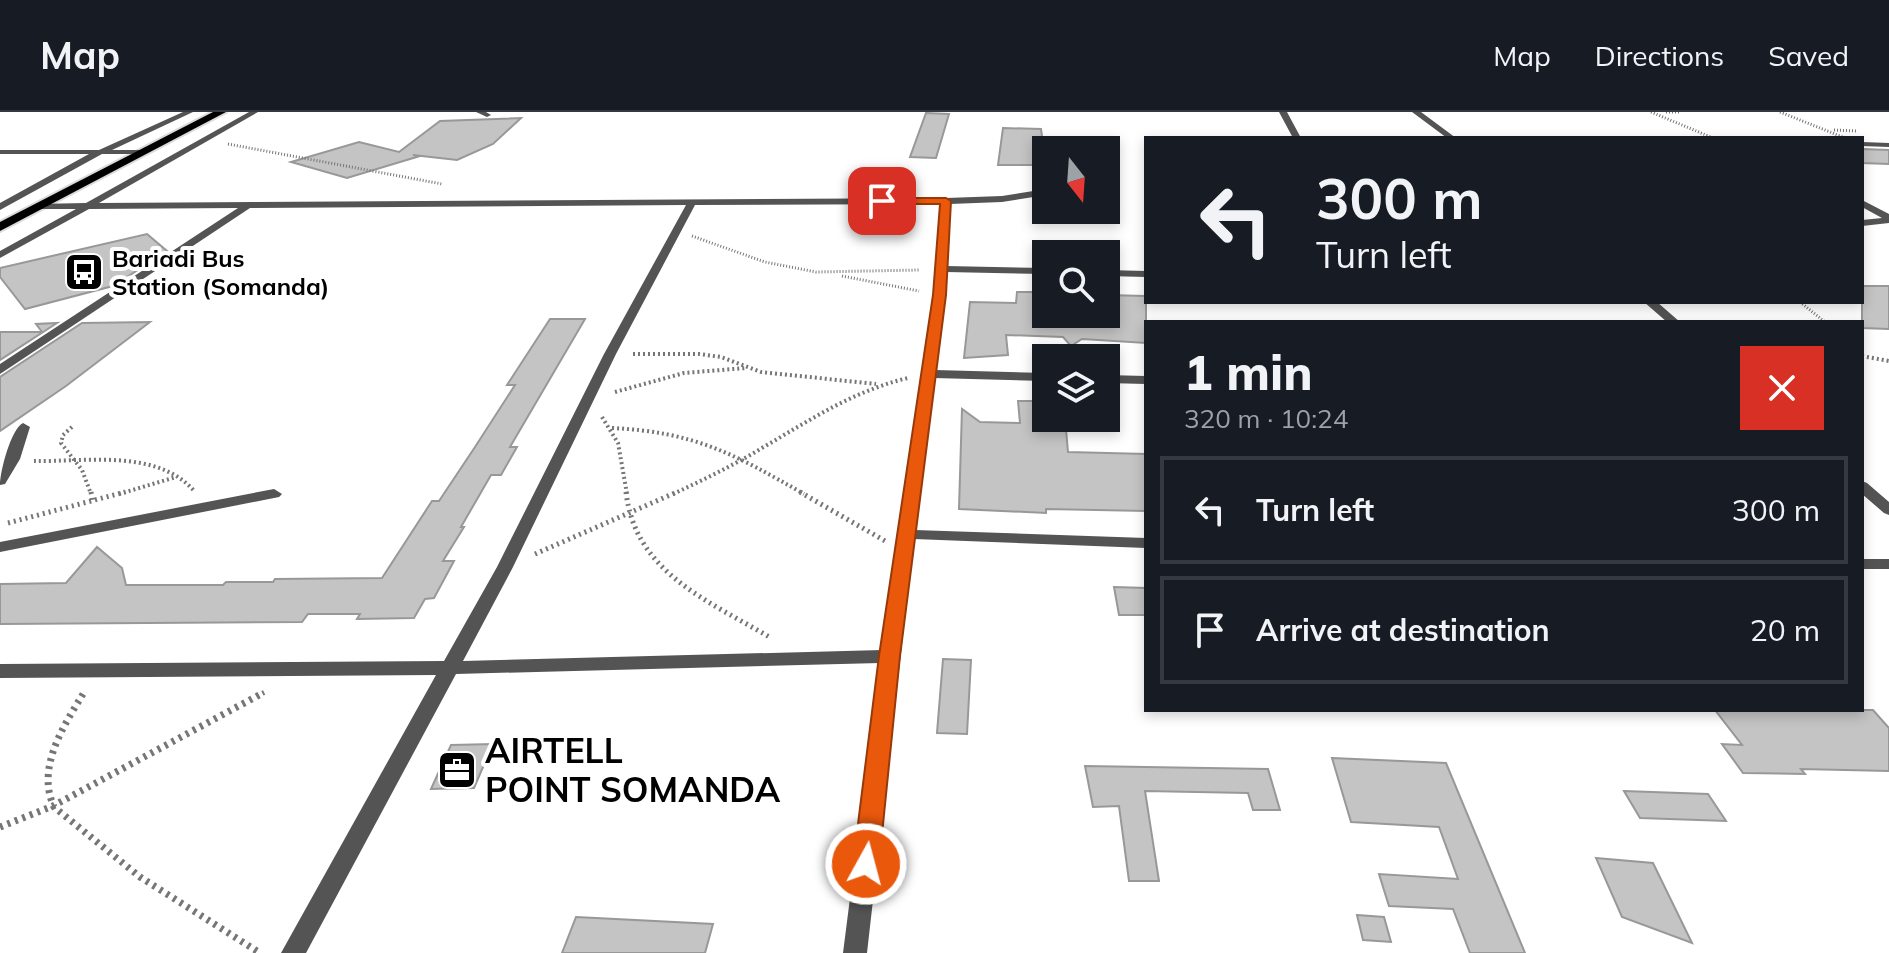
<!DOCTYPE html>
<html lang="en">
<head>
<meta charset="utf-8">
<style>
	:root { --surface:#171b24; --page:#242831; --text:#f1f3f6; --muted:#9ea1a6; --line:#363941 }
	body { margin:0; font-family:Mulish,sans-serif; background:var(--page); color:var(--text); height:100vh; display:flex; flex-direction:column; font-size:30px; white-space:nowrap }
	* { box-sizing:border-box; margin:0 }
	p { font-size:26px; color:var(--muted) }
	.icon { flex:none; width:44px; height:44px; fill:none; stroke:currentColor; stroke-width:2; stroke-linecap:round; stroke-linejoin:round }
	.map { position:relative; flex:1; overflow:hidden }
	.details { position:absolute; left:1144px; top:208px; width:720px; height:392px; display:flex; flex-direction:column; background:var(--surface); border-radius:0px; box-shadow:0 4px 12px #0003 }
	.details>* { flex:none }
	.banner { position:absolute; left:1144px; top:24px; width:720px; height:168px; border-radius:0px; box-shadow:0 4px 12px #0003; background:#171b24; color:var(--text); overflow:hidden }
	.needle { width:52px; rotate:163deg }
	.buttons { position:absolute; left:1032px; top:24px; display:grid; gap:16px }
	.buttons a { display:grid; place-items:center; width:88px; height:88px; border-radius:0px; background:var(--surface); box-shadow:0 4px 12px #0003; font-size:40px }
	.pin { position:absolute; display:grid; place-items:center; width:68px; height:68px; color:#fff; margin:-34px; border-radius:16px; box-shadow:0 4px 12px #0006 }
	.me { position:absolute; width:88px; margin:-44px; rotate:7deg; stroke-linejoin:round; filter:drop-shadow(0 0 6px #0008) }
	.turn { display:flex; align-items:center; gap:28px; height:168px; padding:0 40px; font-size:36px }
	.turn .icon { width:104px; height:104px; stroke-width:2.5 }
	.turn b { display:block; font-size:56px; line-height:68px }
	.round { display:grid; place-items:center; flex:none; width:84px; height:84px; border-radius:0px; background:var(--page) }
	.summary { display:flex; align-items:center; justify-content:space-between; height:136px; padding:0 40px }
	h1 { font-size:48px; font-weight:800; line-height:60px }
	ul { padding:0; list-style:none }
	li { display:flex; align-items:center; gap:24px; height:108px; margin:0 16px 12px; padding:0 24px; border:4px solid var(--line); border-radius:0px }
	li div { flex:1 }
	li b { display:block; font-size:30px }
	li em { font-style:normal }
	header { display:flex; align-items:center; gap:48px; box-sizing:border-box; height:112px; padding:0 40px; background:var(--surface); border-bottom:2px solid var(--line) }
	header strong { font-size:38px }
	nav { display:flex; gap:44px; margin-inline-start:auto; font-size:28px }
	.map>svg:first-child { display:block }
</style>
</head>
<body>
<header>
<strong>Map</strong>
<nav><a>Map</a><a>Directions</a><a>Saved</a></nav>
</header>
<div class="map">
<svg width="1889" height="841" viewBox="0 0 1889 841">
	<rect width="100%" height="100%" fill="#fff"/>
	<path fill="#c4c4c4" stroke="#989898" stroke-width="2" d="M 926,1 L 949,2 L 936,46 L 910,45 Z
		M 521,6 L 493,32 L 457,48 L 413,43 L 420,44 L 347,66 L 291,50 L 359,30 L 399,40 L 440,9 Z
		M 1003,16 L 1041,17 L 1046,53 L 998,53 Z
		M 1862,37 L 1889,38 L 1889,52 L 1862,51 Z
		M 147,122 L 167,139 L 113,174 L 25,197 L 0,165 L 0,156 Z
		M 1862,174 L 1889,174 L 1889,217 L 1862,216 Z
		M 1017,180 L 1046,180 L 1046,202 L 1106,202 L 1106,183 L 1146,184 L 1146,231 L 1082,227 L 1071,234 L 1063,225 L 1006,223 L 1008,243 L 964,246 L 970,190 L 1016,191 Z
		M 550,207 L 585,207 L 510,335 L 517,335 L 501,363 L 491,363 L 461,415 L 464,415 L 443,449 L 454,449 L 434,486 L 425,487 L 414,506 L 357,507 L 360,502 L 308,502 L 302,510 L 0,512 L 0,472 L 66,471 L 97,435 L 122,456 L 126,473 L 223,473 L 226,470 L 273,470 L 275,467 L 382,466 L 432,389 L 439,389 L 475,335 L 515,273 L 507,273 Z
		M 150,210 L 66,274 L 0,319 L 0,265 L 82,211 Z
		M 57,211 L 0,248 L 0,220 L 42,220 L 36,212 Z
		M 1018,289 L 1046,289 L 1046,306 L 1065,306 L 1068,340 L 1146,342 L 1146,399 L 1046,397 L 1046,401 L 959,397 L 962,297 L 980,310 L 1020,311 Z
		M 1114,475 L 1146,476 L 1146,503 L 1119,503 Z
		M 943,547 L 971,548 L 967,622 L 937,621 Z
		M 1715,598 L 1873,598 L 1889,616 L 1889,659 L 1801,657 L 1805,662 L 1743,661 L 1722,632 L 1742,633 Z
		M 493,632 L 474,676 L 431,677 L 451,633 Z
		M 1332,646 L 1446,651 L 1525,841 L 1470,841 L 1453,797 L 1389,794 L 1379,762 L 1458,767 L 1439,715 L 1351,710 Z
		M 1085,654 L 1268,657 L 1280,698 L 1253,698 L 1248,681 L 1145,679 L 1159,769 L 1129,769 L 1119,694 L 1093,695 Z
		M 1624,679 L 1708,682 L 1726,709 L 1640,706 Z
		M 1596,746 L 1653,751 L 1692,831 L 1622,805 Z
		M 1357,803 L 1384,805 L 1391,830 L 1363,828 Z
		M 576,805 L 713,812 L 705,841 L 562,841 Z"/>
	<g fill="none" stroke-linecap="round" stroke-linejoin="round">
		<g stroke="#dbdbdb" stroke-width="4">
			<path id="trunk" d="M 213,0 L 226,0 L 0,119 L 0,110 Z"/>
		</g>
		<path stroke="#767676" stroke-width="3" stroke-dasharray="1 2" stroke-linecap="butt" d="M 1651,0 L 1713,26
			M 1666,0 L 1681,0
			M 1780,0 L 1845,26
			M 1834,18 L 1856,19
			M 228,32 L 442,72
			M 692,124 L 765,150 L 816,160 L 920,158
			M 842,164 L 919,179
			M 1800,190 L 1825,210"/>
		<path stroke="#767676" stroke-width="4" stroke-dasharray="2 3" stroke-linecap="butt" d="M 633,242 L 699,242 L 721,245 L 761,260 L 876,272
			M 1862,244 L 1889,249
			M 615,280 L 684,261 L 746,256
			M 602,305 L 618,331 L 627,382
			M 72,315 L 63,323 L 61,331 L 82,358 L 91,382
			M 612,316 C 695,320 734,342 804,382
			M 34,349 C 84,350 158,336 195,380
			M 119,382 L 176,365
			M 673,382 C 703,368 734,353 762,336 C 810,308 853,279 908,266"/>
		<path stroke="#767676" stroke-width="5" stroke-dasharray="2 4" stroke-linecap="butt" d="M 91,380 L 93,390
			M 626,380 C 635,461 709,489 771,526
			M 800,380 L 885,429
			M 8,411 L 125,380
			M 535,442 L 677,380
			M 82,584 L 85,579
			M 257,584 L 265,580"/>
		<path stroke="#767676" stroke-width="7" stroke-dasharray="3 5" stroke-linecap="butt" d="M 83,582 C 63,615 36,656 54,695 L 140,765 L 260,841
			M 0,715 L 53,694 L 261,582"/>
		<path fill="#545454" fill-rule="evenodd" d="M 23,311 L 30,315 L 20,347 L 5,372 L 0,373 C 0,359 11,317 23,311 Z
			M 274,377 L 282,382 L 279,385 L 0,440 L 0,430 Z"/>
		<path fill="#545454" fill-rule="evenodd" d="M 183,0 L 193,0 L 112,38 L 142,38 L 145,42 L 102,42 L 0,98 L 0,91 L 89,42 L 0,42 L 0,38 L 99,38 Z
			M 249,0 L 258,0 L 99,91 L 946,86 L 1002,84 L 1046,77 L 1046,83 L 1002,90 L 950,92 L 946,154 L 1046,156 L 1046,162 L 946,160 L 935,258 L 1046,261 L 1046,269 L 934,266 L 915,418 L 1146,426 L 1146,436 L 914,427 L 867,841 L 843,841 L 880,551 L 456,562 L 306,841 L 281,841 L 436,563 L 0,566 L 0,552 L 444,549 L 497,455 L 604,242 L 686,93 L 250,96 L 0,262 L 0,252 L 238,96 L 89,97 L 0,146 L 0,139 L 76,97 L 40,97 L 35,94 L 37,92 L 86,91 ZM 941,92 L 933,183 L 882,538 L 463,549 L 513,455 L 616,242 L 695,93 Z
			M 476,0 L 486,0 L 491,3 L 487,5 Z
			M 1279,0 L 1287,0 L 1301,26 L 1293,26 Z
			M 1412,0 L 1421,0 L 1456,26 L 1447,26 Z
			M 1060,29 L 1066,29 L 1068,38 L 1060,38 Z
			M 1862,30 L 1889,31 L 1889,35 L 1862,34 Z
			M 1862,88 L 1889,102 L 1889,111 L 1862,114 L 1862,108 L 1882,106 L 1862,95 Z
			M 1106,158 L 1146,159 L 1146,165 L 1106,164 Z
			M 1644,190 L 1657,190 L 1680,210 L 1667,210 Z
			M 1106,263 L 1146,264 L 1146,272 L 1106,271 Z
			M 1862,369 L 1867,371 L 1889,390 L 1889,403 L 1884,401 L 1862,382 Z
			M 1862,447 L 1889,447 L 1889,457 L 1862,457 Z"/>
		<use href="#trunk" fill="#000" fill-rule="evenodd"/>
	</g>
	<path fill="#ea580c" stroke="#983908" stroke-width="2" d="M 946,86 L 951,89 L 946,183 L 900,544 L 879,752 L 875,760 L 866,763 L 856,760 L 853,752 L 879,544 L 933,183 L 940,92 L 882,92 L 877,89 L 882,86 Z"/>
	<defs>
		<g id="bus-square" transform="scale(2)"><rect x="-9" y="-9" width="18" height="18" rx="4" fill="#000" stroke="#fff"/><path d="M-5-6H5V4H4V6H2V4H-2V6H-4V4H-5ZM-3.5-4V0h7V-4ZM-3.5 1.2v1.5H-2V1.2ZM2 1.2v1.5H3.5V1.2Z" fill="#fff"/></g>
		<g id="office-square" transform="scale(2)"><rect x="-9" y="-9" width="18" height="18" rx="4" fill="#000" stroke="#fff"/><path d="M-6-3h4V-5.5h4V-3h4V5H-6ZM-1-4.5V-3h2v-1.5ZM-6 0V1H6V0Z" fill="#fff"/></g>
	</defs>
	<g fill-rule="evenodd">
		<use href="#bus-square" x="84" y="160"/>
		<use href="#office-square" x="457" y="658"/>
	</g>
	<g text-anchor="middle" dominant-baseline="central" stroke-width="8" stroke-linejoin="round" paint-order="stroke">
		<g font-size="24" font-weight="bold" fill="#000" stroke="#fff" text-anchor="start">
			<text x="112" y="146">Bariadi Bus<tspan x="112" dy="28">Station (Somanda)</tspan></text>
		</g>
		<g font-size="34" font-weight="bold" fill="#000" stroke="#fff" text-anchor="start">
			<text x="485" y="638">AIRTELL<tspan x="485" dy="39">POINT SOMANDA</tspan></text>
		</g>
	</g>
</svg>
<div class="buttons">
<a><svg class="needle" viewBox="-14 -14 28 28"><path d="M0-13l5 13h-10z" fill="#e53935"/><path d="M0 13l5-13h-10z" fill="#9ea1a6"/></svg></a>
<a><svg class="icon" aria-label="search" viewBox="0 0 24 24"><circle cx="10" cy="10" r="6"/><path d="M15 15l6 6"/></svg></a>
<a><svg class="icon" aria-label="layers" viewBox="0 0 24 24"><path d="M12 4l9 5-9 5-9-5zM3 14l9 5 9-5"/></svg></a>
</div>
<div class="pin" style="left:882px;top:89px;background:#d93025"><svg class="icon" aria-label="arrive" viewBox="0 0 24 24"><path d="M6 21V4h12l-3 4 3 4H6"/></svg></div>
<svg class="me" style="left:866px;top:752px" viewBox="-20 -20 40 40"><circle r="17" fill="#ea580c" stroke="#fff" stroke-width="3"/><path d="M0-11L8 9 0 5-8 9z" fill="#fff"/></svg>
<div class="banner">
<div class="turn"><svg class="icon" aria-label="left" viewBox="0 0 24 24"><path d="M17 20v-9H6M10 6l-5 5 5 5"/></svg><div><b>300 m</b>Turn left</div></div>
</div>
<section class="details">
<div class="summary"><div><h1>1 min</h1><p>320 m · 10:24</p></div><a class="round" style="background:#d93025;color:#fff"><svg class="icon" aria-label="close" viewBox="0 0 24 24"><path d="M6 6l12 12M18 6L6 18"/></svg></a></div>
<ul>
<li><svg class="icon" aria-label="left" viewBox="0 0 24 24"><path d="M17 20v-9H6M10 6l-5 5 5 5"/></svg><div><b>Turn left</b></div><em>300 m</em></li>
<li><svg class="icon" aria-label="arrive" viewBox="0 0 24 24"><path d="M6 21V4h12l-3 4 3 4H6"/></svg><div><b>Arrive at destination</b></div><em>20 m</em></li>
</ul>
</section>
</div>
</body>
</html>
